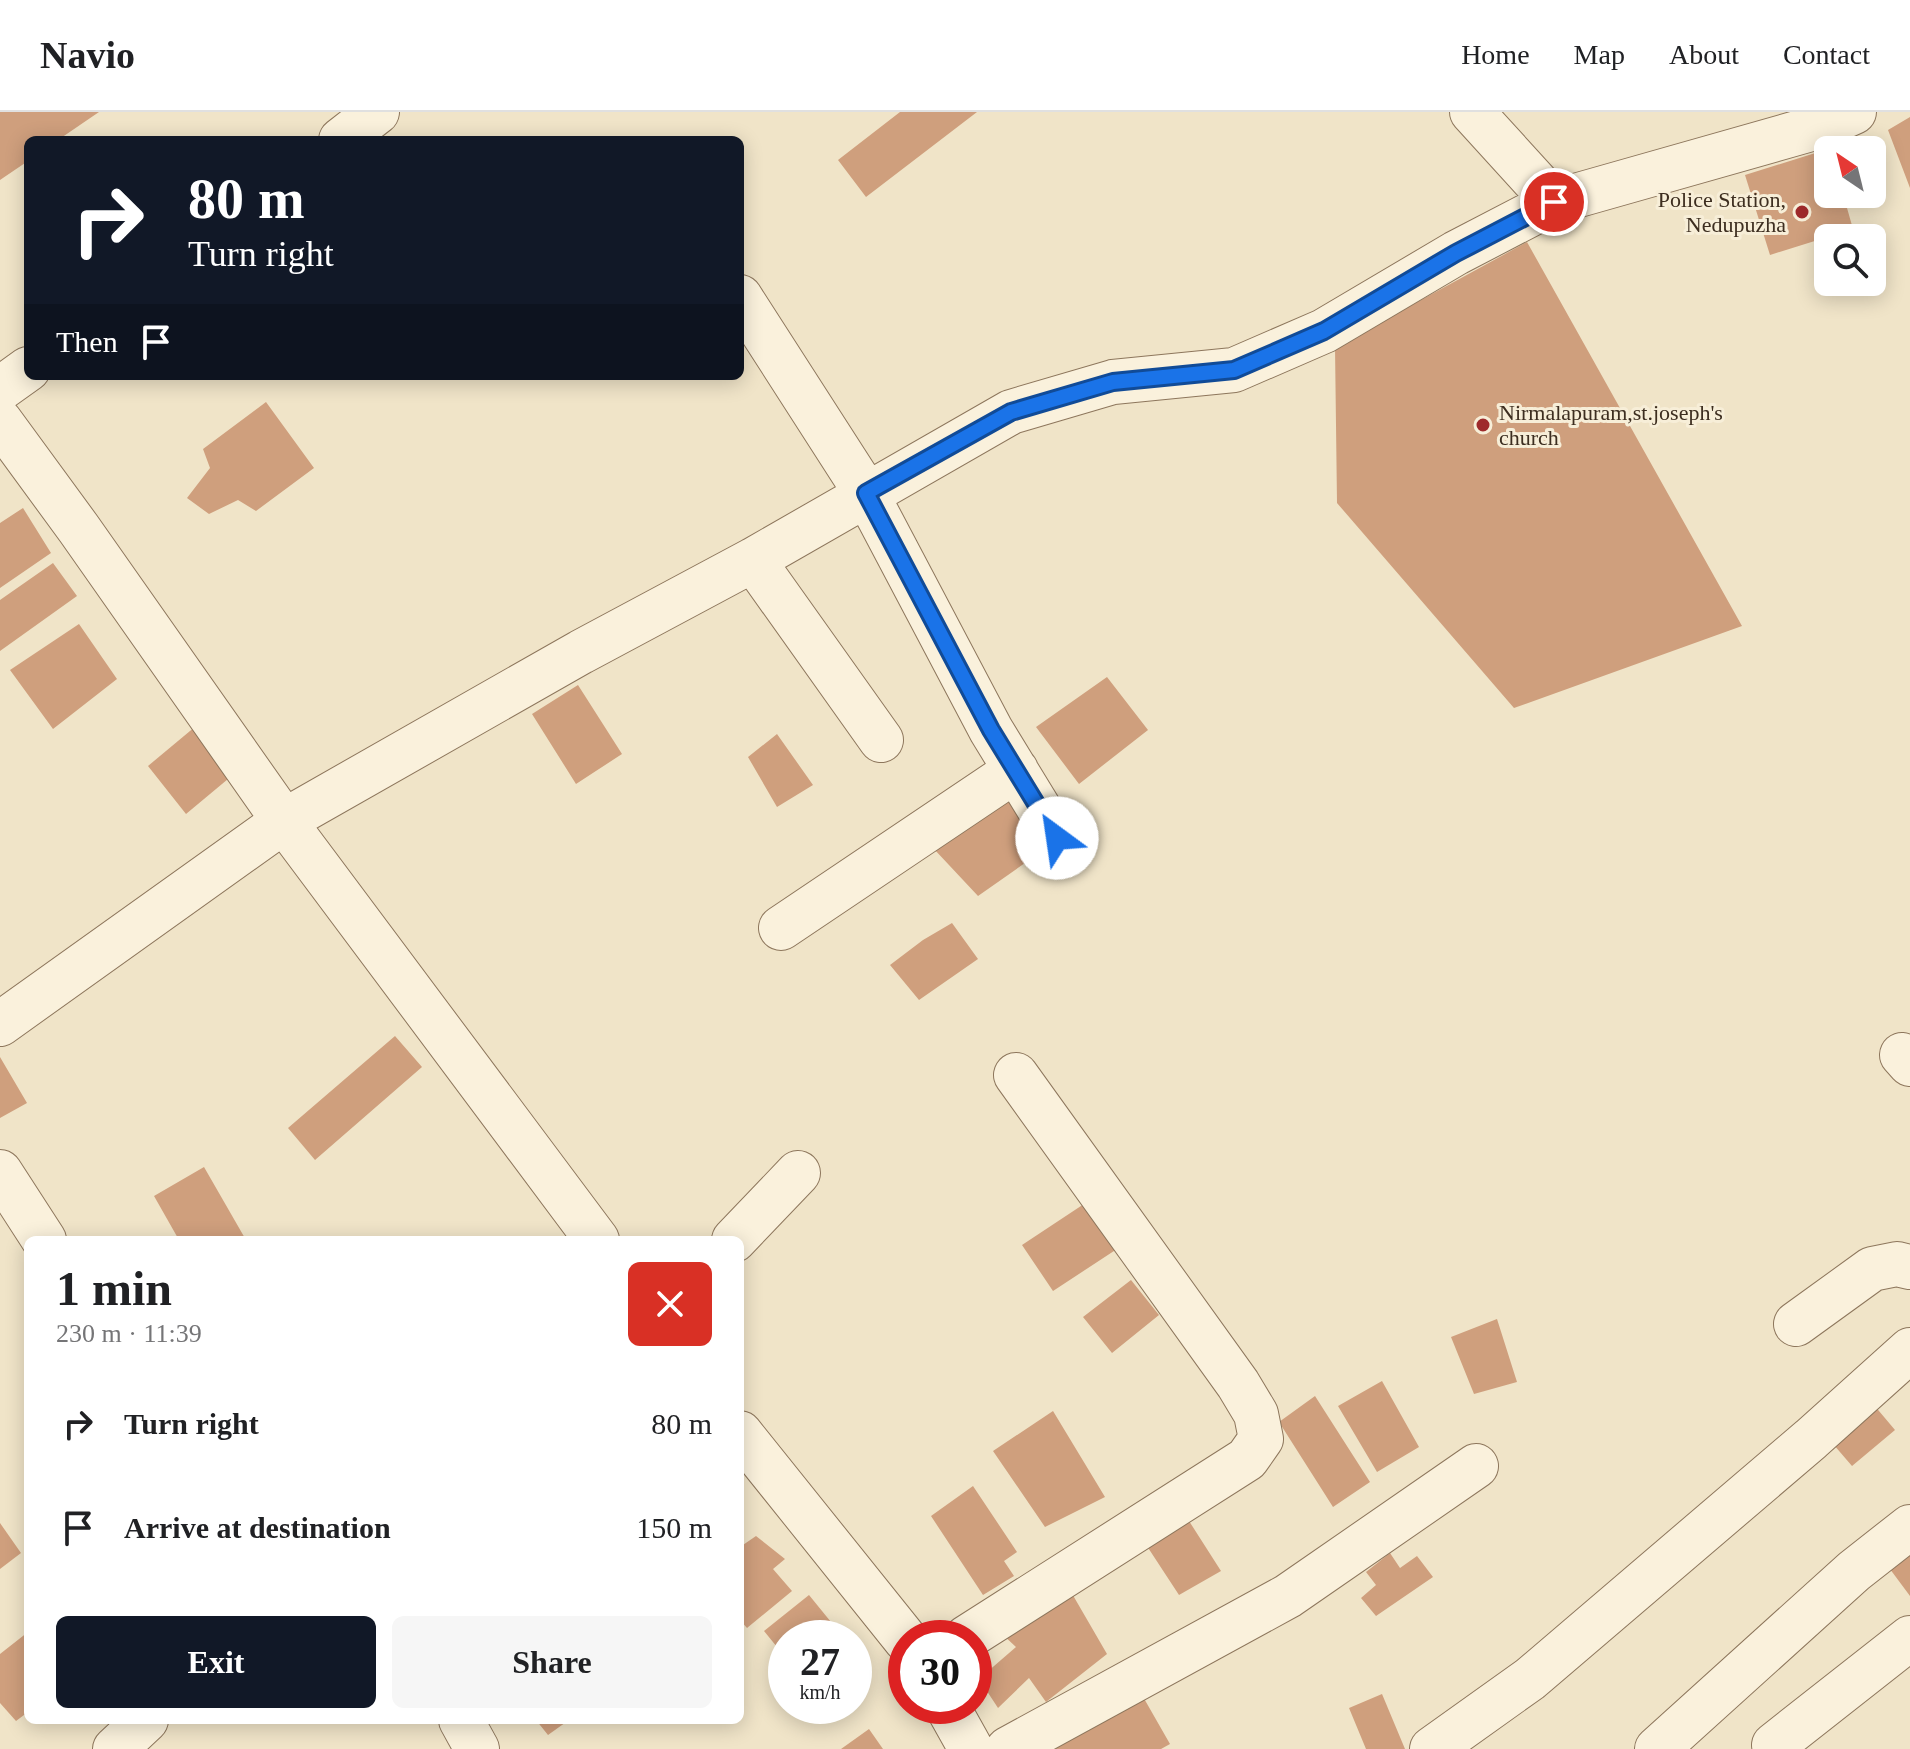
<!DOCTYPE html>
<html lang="en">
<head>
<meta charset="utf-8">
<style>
	:root { --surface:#fff; --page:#f6f6f6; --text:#202124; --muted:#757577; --line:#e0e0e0; --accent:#111827 }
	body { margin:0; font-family:"Times New Roman",serif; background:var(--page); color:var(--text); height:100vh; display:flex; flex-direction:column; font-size:30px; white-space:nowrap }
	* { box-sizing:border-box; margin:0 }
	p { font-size:26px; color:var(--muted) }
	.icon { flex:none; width:44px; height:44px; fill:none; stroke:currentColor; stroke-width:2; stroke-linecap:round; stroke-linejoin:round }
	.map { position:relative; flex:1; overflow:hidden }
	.panel { position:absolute; left:24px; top:1124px; width:720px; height:488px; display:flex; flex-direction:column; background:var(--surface); border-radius:12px; box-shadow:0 4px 20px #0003 }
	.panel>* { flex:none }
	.guide { position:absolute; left:24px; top:24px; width:720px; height:244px; border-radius:12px; box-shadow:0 4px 20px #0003; background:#111827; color:#fff; overflow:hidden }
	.needle { width:52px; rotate:325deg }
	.buttons { position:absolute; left:1814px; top:24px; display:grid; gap:16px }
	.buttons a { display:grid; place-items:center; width:72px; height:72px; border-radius:12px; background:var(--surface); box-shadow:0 4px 20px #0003; font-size:40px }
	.speed { position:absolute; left:768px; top:1508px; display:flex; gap:16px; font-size:40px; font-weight:700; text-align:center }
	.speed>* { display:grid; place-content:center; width:104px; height:104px; border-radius:50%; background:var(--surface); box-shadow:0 4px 20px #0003; line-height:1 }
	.speed small { font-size:20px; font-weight:400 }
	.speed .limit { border:12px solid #d22; background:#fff; color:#111 }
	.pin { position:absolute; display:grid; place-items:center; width:68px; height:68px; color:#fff; margin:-34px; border:4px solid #fff; border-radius:50%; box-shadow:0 2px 8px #0007 }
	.me { position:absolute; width:88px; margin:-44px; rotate:329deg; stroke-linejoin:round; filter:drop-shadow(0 0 6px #0008) }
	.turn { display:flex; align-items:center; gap:28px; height:168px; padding:0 32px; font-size:36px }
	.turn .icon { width:104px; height:104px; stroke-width:2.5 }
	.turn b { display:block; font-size:56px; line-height:68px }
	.then { display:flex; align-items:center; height:76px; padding:0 32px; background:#0003; gap:16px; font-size:30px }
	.round { display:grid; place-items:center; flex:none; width:84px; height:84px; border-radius:12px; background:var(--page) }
	.head { display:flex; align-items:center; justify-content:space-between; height:136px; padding:0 32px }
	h1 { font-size:48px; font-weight:700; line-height:60px }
	.primary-button { display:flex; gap:16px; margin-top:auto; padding:16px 32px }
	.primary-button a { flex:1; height:92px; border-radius:12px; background:var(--accent); color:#fff; font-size:32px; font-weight:700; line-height:92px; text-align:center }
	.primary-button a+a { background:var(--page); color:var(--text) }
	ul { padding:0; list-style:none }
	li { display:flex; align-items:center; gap:24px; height:104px; padding:0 32px }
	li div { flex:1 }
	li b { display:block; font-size:30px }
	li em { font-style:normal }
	header { display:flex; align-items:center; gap:48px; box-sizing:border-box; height:112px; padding:0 40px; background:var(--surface); border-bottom:2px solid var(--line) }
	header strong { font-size:38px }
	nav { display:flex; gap:44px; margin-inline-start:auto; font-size:28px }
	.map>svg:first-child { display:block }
</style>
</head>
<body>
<header>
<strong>Navio</strong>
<nav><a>Home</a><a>Map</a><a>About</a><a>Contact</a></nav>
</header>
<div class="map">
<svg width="1910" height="1637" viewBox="0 0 1910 1637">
	<rect width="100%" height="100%" fill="#f0e4c8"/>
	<path fill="#cf9f7d" d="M 0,0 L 99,0 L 58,28 L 28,28 L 28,49 L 0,68 Z
		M 900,0 L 977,0 L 866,85 L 838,48 Z
		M 1910,5 L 1910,76 L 1888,18 Z
		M 1828,37 L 1828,82 L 1843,82 L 1853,117 L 1770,143 L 1745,63 Z
		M 1527,130 L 1742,514 L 1514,596 L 1337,391 L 1335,235 Z
		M 266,290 L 314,356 L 256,399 L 238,388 L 209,402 L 187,386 L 210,356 L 203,337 Z
		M 23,396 L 51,441 L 0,476 L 0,411 Z
		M 53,451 L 77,484 L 0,539 L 0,488 Z
		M 79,512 L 117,567 L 53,617 L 10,558 Z
		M 1107,565 L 1148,618 L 1079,672 L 1036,615 Z
		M 578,573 L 622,642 L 576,672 L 532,602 Z
		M 196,614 L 228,667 L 186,702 L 148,654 Z
		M 777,622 L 813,673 L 777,695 L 748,645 Z
		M 1005,680 L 1045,737 L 978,784 L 934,737 Z
		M 952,811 L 978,847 L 919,888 L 890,853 L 923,828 Z
		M 395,924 L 422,955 L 315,1048 L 288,1016 Z
		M 0,945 L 27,991 L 0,1006 Z
		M 204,1055 L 246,1128 L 179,1128 L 154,1084 Z
		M 1087,1090 L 1117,1137 L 1053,1179 L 1022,1133 Z
		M 1131,1168 L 1159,1203 L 1112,1241 L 1083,1205 Z
		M 1497,1207 L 1517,1270 L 1474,1282 L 1451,1225 Z
		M 1382,1269 L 1419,1335 L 1377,1360 L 1338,1294 Z
		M 1863,1280 L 1895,1318 L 1852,1354 L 1821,1318 Z
		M 1315,1284 L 1370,1370 L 1333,1395 L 1279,1310 Z
		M 1053,1299 L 1105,1385 L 1045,1415 L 993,1339 Z
		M 973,1374 L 1017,1440 L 1004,1449 L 1014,1464 L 983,1483 L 931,1404 Z
		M 1182,1398 L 1221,1459 L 1179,1483 L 1141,1425 Z
		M 0,1411 L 21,1441 L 0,1457 Z
		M 1910,1422 L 1910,1484 L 1884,1449 Z
		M 756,1424 L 785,1447 L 773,1457 L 792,1479 L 747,1516 L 740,1508 L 740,1435 Z
		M 1390,1441 L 1400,1456 L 1417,1444 L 1433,1465 L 1376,1504 L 1361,1486 L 1376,1473 L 1366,1460 Z
		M 1067,1473 L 1107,1542 L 1046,1590 L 1029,1566 L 998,1596 L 979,1567 L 1016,1535 L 1001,1521 Z
		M 809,1483 L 844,1526 L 786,1526 L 786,1546 L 764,1519 Z
		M 28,1520 L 28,1600 L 16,1609 L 0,1591 L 0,1542 Z
		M 1138,1576 L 1170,1632 L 1161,1637 L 1052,1637 Z
		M 1382,1582 L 1405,1637 L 1366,1637 L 1349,1596 Z
		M 536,1608 L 569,1608 L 548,1623 Z
		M 869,1617 L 883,1637 L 841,1637 Z"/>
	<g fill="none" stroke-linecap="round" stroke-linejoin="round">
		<g stroke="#8d765c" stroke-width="46">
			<path id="minor" d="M 1472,0 L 1554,90
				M 341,28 L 377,0
				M 740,185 L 866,381 L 991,618 L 1057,726
				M 0,277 L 28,257
				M 0,309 L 79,417 L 284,709 L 597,1128
				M 753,448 L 881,628
				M 781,816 L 1016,658
				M 0,912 L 284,709 L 581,540 L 753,448 L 1011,300 L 1113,270 L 1234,258 L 1324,219 L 1456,141 L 1554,90 L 1825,13 L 1854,0
				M 1902,943 L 1910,952
				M 0,1060 L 44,1128
				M 734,1128 L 798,1061
				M 1796,1212 L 1872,1157 L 1897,1152 L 1910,1155
				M 740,1321 L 906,1528
				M 966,1526 L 1247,1347 L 1261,1327 L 1256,1302 L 1238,1272 L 1016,963
				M 947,1594 L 971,1637
				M 461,1608 L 477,1637
				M 1774,1633 L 1910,1526
				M 115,1637 L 146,1608
				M 1008,1637 L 1288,1484 L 1476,1354
				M 1432,1637 L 1530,1567 L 1811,1327 L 1910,1238
				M 1657,1637 L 1854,1459 L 1910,1415"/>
		</g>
		<use href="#minor" stroke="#faf1dc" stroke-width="44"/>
	</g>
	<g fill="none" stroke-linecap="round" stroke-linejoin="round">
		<g stroke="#114b97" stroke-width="20">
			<path id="route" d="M 1057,726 L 991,618 L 866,381 L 1011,300 L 1113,270 L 1234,258 L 1324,219 L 1456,141 L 1554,90"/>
		</g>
		<use href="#route" stroke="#1a73e8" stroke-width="14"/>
	</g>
	<g fill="#9e2a2b" stroke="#f7eed8" stroke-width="3">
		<circle cx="1802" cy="100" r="8"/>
		<circle cx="1483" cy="313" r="8"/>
	</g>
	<g text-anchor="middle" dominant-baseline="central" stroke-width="6" stroke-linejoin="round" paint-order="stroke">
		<g font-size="22" fill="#3d2e20" stroke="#f7eed8" text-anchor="end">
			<text x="1786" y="87">Police Station,<tspan x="1786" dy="25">Nedupuzha</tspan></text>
			<text x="1499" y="300" text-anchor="start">Nirmalapuram,st.joseph's<tspan x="1499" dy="25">church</tspan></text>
		</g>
	</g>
</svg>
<div class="buttons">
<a><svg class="needle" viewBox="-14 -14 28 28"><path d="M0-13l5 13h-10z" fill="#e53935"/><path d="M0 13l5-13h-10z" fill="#757577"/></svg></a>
<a><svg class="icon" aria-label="search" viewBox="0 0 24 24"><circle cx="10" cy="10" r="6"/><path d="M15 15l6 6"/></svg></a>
</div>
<div class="speed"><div>27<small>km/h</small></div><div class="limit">30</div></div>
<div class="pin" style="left:1554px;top:90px;background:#d93025"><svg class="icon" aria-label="arrive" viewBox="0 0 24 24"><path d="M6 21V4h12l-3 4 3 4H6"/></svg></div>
<svg class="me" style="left:1057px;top:726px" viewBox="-20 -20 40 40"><circle r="19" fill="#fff"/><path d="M0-13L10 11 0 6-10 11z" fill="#1a73e8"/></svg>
<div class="guide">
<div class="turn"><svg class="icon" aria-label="right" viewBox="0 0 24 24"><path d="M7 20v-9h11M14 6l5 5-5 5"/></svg><div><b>80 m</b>Turn right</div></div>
<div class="then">Then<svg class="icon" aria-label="arrive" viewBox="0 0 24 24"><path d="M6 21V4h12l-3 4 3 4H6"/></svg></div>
</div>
<section class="panel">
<div class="head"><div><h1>1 min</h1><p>230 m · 11:39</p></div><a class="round" style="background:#d93025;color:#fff"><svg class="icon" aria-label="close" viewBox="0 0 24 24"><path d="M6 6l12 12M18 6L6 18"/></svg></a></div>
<ul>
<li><svg class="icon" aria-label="right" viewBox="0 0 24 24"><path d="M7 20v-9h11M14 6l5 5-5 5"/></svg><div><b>Turn right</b></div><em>80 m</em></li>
<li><svg class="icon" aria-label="arrive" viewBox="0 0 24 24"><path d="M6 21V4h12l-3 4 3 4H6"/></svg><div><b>Arrive at destination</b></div><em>150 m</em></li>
</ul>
<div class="primary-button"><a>Exit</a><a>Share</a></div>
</section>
</div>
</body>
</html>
